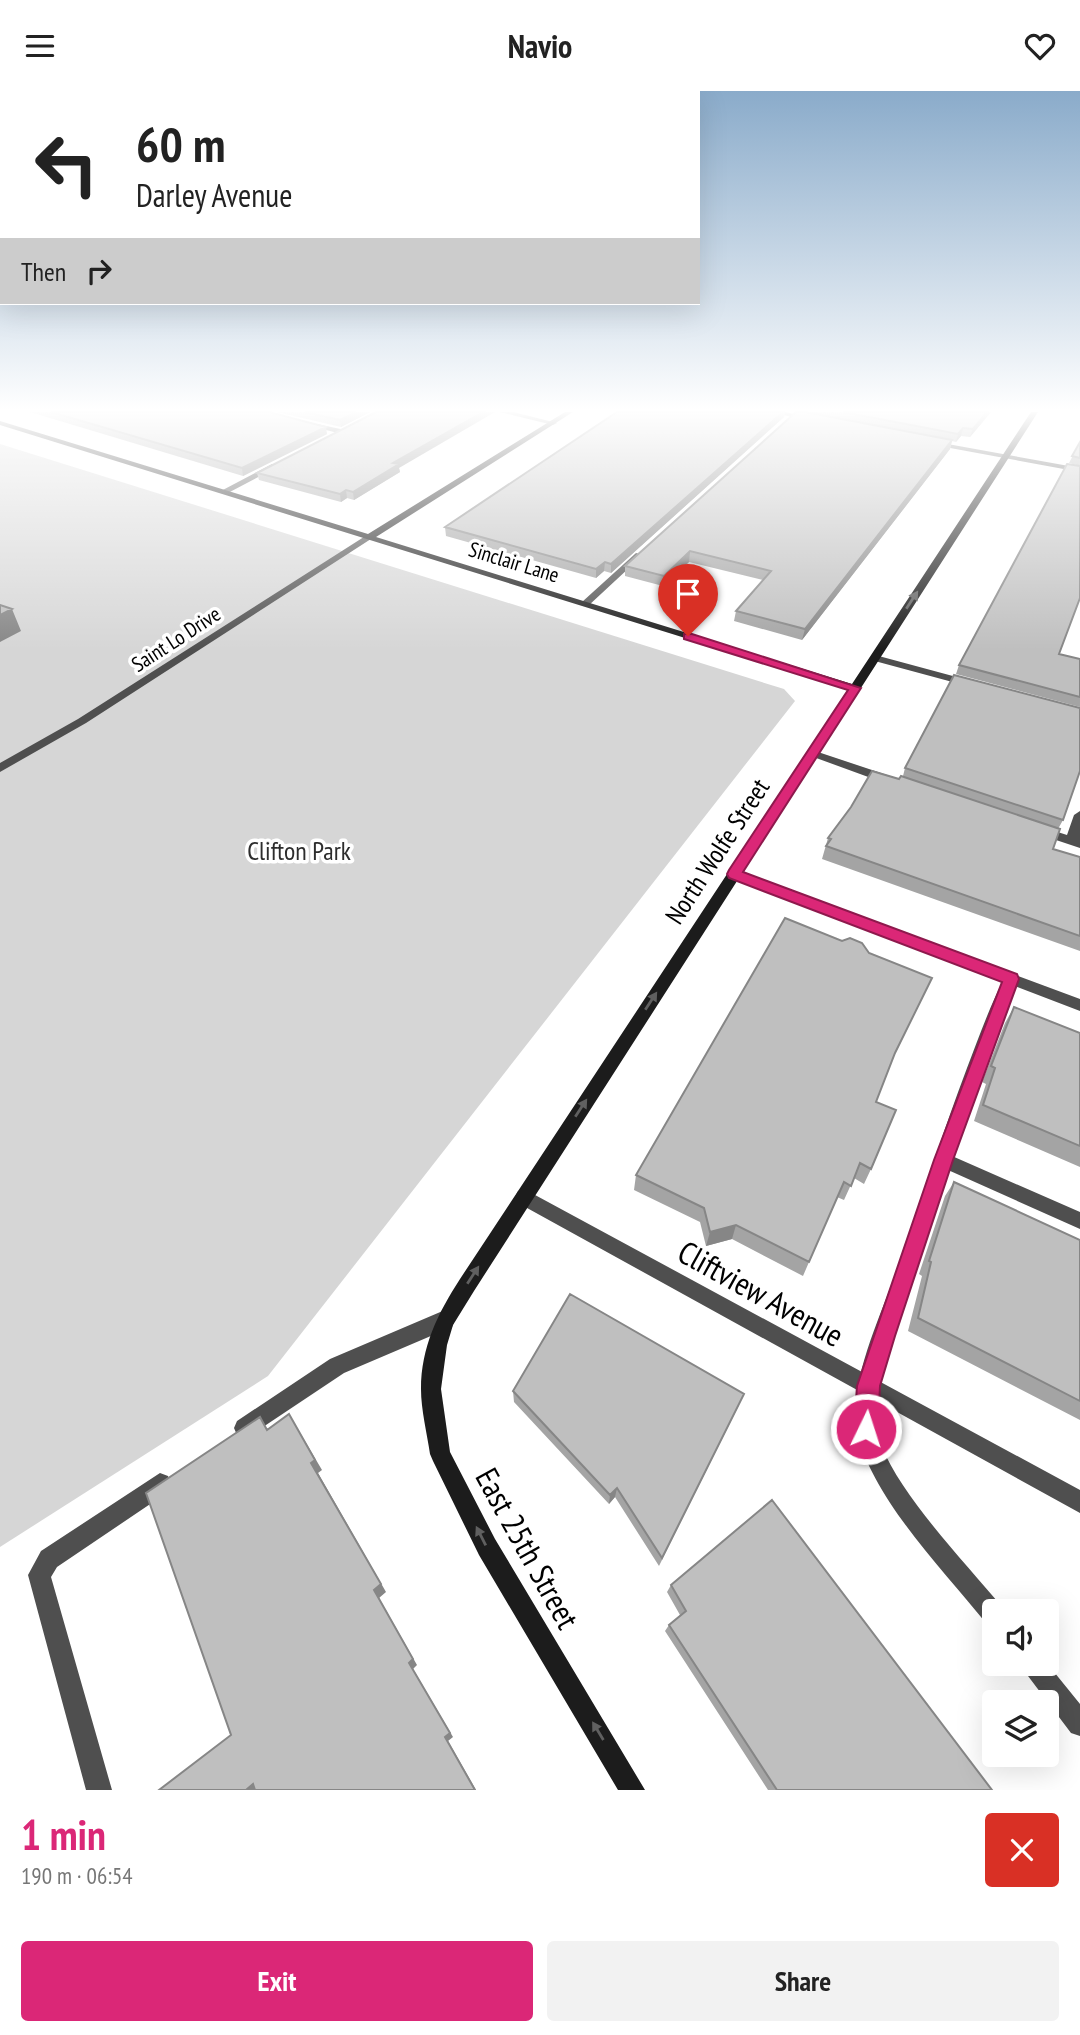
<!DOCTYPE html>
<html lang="en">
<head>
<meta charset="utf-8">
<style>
	:root { --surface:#fff; --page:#f2f2f2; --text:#222; --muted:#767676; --accent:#db2777 }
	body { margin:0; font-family:"PT Sans Narrow",sans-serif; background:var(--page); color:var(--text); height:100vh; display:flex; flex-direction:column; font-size:26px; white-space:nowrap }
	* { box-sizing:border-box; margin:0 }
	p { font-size:23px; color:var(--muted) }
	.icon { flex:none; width:38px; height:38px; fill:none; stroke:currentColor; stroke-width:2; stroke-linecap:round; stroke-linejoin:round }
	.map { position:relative; height:1699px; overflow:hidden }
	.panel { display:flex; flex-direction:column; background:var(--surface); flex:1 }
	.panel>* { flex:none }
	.guide { position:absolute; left:0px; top:0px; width:700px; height:214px; box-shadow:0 7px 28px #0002; background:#fff; color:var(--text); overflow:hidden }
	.buttons { position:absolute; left:982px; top:1508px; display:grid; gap:14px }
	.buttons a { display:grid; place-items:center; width:77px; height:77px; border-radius:7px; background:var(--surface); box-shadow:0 7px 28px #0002; font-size:35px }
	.pin { position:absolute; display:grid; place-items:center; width:60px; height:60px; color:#fff; margin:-72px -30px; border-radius:50% 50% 50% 0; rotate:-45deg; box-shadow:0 0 7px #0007 }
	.pin .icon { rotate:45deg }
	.me { position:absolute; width:77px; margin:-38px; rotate:4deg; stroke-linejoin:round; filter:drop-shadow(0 0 5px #0008) }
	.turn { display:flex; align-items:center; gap:24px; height:147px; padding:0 21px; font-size:32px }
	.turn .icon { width:91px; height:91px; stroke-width:2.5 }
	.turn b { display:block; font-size:49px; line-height:60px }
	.then { display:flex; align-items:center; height:66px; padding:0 21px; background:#0003; gap:14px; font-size:26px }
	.round { display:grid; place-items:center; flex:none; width:74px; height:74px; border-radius:7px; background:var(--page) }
	.summary { display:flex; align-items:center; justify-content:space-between; height:119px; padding:0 21px }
	h1 { font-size:42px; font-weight:800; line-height:52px; color:var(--accent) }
	.primary-button { display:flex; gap:14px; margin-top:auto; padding:14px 21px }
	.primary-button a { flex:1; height:80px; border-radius:7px; background:var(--accent); color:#fff; font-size:28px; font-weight:800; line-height:80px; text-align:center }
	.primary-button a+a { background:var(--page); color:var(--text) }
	header { display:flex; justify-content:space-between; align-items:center; height:91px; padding:0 21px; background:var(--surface); font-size:32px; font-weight:800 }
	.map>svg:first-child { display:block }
</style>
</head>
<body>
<header><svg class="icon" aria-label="menu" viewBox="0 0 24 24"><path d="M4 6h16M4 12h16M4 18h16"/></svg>Navio<svg class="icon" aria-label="heart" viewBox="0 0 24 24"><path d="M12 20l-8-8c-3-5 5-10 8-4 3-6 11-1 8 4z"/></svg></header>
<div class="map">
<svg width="1080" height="1699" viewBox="0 0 1080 1699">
	<rect width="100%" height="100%" fill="#fff"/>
	<path fill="#d6d6d6" d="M 0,353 L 784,598 L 795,610 L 268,1285 L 0,1456 Z"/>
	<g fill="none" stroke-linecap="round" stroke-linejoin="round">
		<path fill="#4f4f4f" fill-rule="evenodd" d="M 308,331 L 345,339 L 346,341 L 342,343 L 306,334 Z
			M 272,373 L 279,375 L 226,403 L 219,401 Z
			M 636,462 L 643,464 L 588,515 L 582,515 L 582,511 Z
			M 812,659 L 890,685 L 892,688 L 886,692 L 882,691 L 808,664 L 806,662 Z
			M 1080,720 L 1080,757 L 1038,743 L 1036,740 L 1042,736 L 1067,744 L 1074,724 Z
			M 1011,882 L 1016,884 L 1018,888 L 989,959 L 952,1065 L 1080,1121 L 1080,1138 L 948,1079 C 937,1113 927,1147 915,1180 C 899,1228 861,1304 881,1354 C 903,1408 965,1471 1002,1516 L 1004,1521 L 994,1521 L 994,1536 L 986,1532 C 944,1480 871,1406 857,1340 C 846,1292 886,1214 901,1167 C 923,1104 943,1040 967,977 C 979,946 990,914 1006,884 Z
			M 445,1219 L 452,1222 L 455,1229 L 452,1236 L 344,1282 L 251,1344 L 244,1347 L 237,1344 L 234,1337 L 237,1330 L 330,1268 Z
			M 160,1382 L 168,1385 L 171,1393 L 168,1401 L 57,1476 L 51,1486 L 112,1699 L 86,1699 L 28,1484 L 41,1460 Z
			M 1046,1571 L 1080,1613 L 1080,1645 L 1071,1642 L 1025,1581 L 1021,1573 L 1046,1573 Z"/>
		<path fill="#4f4f4f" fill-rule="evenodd" d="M 500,321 L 513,321 L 557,332 L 553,334 Z
			M 770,321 L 785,321 L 813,328 L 810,330 Z
			M 931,350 L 1080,377 L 1080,381 L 934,354 L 931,354 Z
			M 367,444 L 374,446 L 86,632 L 0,681 L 0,672 L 78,628 Z
			M 875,564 L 975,591 L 976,593 L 971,596 L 871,569 L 871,565 Z
			M 734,779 L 1080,908 L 1080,920 L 729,786 L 727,783 Z
			M 524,1098 L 1080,1399 L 1080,1422 L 518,1112 L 515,1106 L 518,1100 Z"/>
		<path fill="#1c1c1c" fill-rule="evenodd" d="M 565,321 L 573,321 L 376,446 L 852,593 L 1031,321 L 1038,321 L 474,1200 L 453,1234 L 447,1254 L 441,1298 L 450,1361 L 495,1448 L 645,1699 L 618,1699 L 479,1464 L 433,1370 L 430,1363 C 427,1342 421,1319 421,1298 C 421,1256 438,1222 460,1188 L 849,598 L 0,334 L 0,330 L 368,443 Z"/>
	</g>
	<path fill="#a4a4a4" d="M 30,321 L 269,321 L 327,343 L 243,385 Z
		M 277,321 L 370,321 L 341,336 Z
		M 617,321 L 785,321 L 784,326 L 611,482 L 604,480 L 596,487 L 446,445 L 445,436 Z
		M 796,321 L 991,321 L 970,346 L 961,345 L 956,351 L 952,350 L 950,358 L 802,549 L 734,530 L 736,520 L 763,489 L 689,471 L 663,495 L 625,485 L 625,475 Z
		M 1080,351 L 1080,507 L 1059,563 L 1080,568 L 1080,616 L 956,583 L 959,574 L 1080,375 L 1069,372 Z
		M 399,377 L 400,381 L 354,409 L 347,407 L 341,411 L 259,389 L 257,382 Z
		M 905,677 L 1063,729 L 1058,738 L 1053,758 L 1080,766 L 1080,860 L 822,768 L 828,747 L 903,685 Z
		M 869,862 L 924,904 L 892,969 L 876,1011 L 871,1078 L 864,1093 L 854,1087 L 844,1109 L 837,1106 L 803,1185 L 732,1148 L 706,1155 L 700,1131 L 634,1099 L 636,1084 Z
		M 1014,916 L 1080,942 L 1080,1076 L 974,1030 L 986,993 L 982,991 L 1005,932 Z
		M 954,1091 L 1080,1149 L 1080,1329 L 908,1240 L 922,1185 L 919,1183 L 945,1105 Z
		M 513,1300 L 739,1314 L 659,1475 L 615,1406 L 609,1413 L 514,1311 Z
		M 671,1494 L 992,1699 L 768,1699 L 665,1540 L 669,1534 L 680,1524 L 667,1501 Z"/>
	<path fill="#868686" d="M 356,321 L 370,321 L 341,336 L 340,329 Z
		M 483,321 L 495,321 L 399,377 L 400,381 L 354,409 L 353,401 L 393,372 Z
		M 783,321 L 785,321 L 784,326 L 611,482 L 611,473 Z
		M 987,321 L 991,321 L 970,346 L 973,338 Z
		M 326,336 L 327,343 L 243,385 L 242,377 Z
		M 963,337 L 961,345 L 956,351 L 958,343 Z
		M 952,349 L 950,358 L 802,549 L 805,538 Z
		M 346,399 L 347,407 L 341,411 L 340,403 Z
		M 690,460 L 689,471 L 663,495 L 664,485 Z
		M 605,471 L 604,480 L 596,487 L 596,478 Z
		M 12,518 L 21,540 L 0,551 L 0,524 Z
		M 736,1134 L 732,1148 L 706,1155 L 710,1141 Z
		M 289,1323 L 322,1379 L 318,1382 L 386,1501 L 379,1507 L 417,1574 L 413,1578 L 453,1646 L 448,1650 L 476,1699 L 475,1699 L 445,1646 L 311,1372 Z
		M 617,1397 L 615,1406 L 609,1413 L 610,1404 Z
		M 253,1693 L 258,1699 L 246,1699 Z"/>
	<path fill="#bfbfbf" stroke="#868686" stroke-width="2" d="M 51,321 L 269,321 L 326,336 L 242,377 Z
		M 305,321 L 356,321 L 340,329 Z
		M 376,321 L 483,321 L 393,372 L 399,373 L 353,401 L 346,399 L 340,403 L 257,382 Z
		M 617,321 L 783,321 L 611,473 L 605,471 L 596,478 L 445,436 Z
		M 796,321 L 805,321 L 952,349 L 805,538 L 736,520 L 771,480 L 690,460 L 664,485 L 625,475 Z
		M 843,321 L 987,321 L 973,338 L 963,337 L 958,343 Z
		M 1080,351 L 1080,367 L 1072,365 Z
		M 1067,373 L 1080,375 L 1080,507 L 1059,563 L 1080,568 L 1080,606 L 959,574 Z
		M 0,514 L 12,518 L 0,524 Z
		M 954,584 L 1080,617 L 1080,680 L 1063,729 L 905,677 Z
		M 872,680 L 899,688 L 901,685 L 1060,738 L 1053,758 L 1080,766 L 1080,845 L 826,755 L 831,748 L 828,747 L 851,716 Z
		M 785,827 L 842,850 L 850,847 L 862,852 L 869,862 L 932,887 L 895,962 L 876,1011 L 896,1019 L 871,1078 L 860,1072 L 851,1095 L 844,1091 L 809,1171 L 736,1134 L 710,1141 L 704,1117 L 636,1084 Z
		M 1014,916 L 1080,942 L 1080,1055 L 983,1014 L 995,977 L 991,975 Z
		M 954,1091 L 1080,1149 L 1080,1310 L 918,1227 L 931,1171 L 929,1170 Z
		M 570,1203 L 744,1303 L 662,1467 L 617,1397 L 610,1404 L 513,1300 Z
		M 289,1323 L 315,1369 L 311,1372 L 381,1493 L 374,1499 L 413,1568 L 409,1572 L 450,1642 L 445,1646 L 475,1699 L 255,1699 L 253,1693 L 246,1699 L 159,1699 L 231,1644 L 146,1402 L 260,1326 L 267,1339 Z
		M 772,1409 L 992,1699 L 777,1699 L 669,1534 L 686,1520 L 671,1494 Z"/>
	<defs><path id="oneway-solid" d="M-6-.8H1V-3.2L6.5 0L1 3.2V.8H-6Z" transform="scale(1.75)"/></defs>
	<g fill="#606060">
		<use href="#oneway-solid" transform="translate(912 509) rotate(-57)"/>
		<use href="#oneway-solid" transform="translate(651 910) rotate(-57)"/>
		<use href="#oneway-solid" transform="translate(581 1017) rotate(-57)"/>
		<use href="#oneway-solid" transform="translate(473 1184) rotate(-57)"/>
		<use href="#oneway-solid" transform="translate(481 1445) rotate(-117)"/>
		<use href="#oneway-solid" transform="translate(598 1640) rotate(-121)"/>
	</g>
	<linearGradient id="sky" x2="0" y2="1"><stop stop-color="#8aabca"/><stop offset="0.57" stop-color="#fff"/><stop offset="1" stop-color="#fff" stop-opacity="0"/></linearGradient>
	<rect width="1080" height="559" fill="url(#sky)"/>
	<path fill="#db2777" stroke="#8e194d" stroke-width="2" d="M 684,543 L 692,543 L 861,597 L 743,781 L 1017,883 L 1019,888 L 953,1069 L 895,1245 L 880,1295 L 878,1338 L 874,1347 L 866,1350 L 858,1347 L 854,1338 L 857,1295 L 934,1069 L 1002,891 L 729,787 L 727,783 L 729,779 L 848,599 L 684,548 Z"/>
	<g text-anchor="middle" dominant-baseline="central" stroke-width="7" stroke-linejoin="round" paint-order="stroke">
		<g font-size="21" fill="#000" stroke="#fff">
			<text transform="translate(514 471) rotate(17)">Sinclair Lane</text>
			<text transform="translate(176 548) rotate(-33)">Saint Lo Drive</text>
		</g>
		<g font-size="26" fill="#2d2d2d" stroke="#fff">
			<text x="299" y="759">Clifton Park</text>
		</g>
		<g font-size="26" fill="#000" stroke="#fff">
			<text transform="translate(717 760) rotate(-57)">North Wolfe Street</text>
		</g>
		<g font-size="32" fill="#000" stroke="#fff">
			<text transform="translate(761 1202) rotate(29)">Cliftview Avenue</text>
			<text transform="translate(528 1457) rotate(61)">East 25th Street</text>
		</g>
	</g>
</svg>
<div class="buttons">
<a><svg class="icon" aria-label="sound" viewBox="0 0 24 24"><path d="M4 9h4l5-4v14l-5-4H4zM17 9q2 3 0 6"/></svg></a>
<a><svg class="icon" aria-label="layers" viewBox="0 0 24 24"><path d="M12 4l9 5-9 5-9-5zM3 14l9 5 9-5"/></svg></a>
</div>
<div class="pin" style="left:688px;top:545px;background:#d93025"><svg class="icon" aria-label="arrive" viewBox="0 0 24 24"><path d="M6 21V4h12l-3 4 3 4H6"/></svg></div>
<svg class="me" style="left:866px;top:1338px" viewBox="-20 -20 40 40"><circle r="17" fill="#db2777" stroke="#fff" stroke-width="3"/><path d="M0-11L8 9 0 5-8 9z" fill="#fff"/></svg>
<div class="guide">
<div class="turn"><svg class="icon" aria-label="left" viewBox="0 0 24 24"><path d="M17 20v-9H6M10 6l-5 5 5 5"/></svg><div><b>60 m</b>Darley Avenue</div></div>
<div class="then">Then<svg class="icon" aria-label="right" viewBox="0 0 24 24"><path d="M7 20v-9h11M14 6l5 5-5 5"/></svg></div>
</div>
</div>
<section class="panel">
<div class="summary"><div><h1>1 min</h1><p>190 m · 06:54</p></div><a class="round" style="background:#d93025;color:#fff"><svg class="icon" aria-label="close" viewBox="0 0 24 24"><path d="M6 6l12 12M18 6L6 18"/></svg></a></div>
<div class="primary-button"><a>Exit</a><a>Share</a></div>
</section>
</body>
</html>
